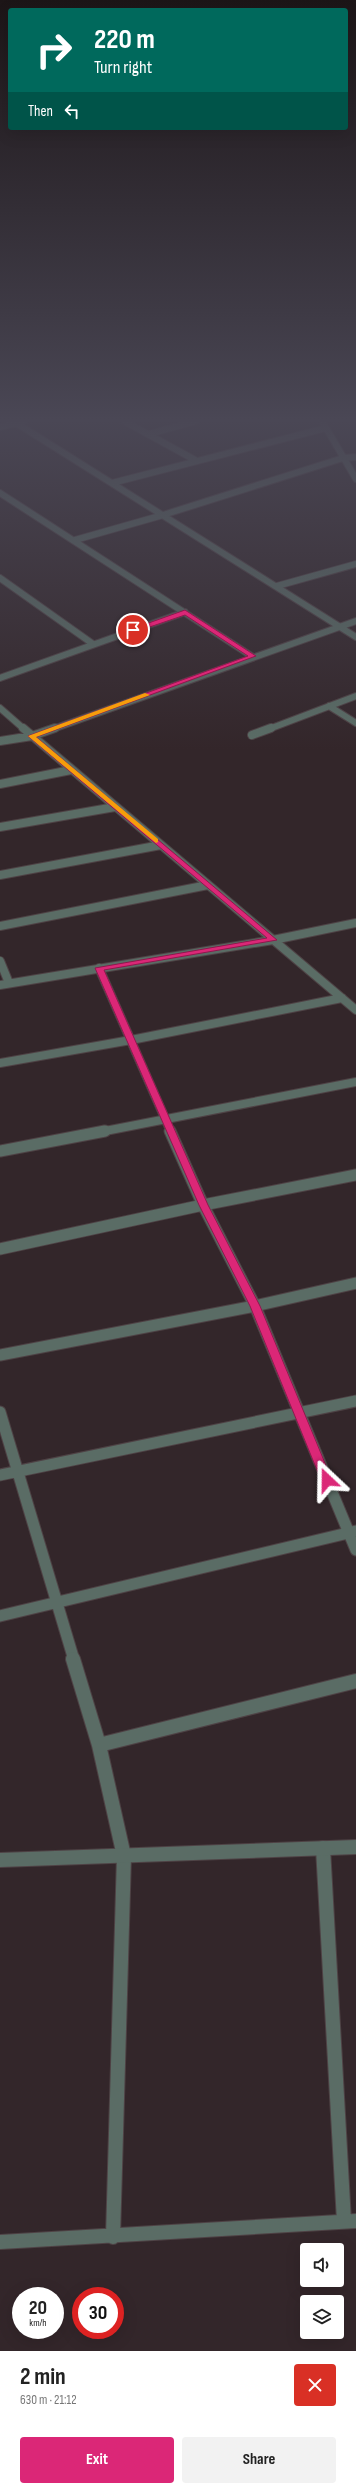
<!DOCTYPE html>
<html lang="en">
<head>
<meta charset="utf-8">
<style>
	:root { --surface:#fff; --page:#f2f2f2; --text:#222; --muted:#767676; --accent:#db2777 }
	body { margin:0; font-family:"Sofia Sans Condensed",sans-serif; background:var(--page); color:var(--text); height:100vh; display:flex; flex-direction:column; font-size:15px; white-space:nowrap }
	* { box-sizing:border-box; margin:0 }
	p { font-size:13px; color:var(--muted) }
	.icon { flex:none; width:22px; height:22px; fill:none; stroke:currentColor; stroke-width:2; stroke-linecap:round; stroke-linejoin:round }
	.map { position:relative; height:2351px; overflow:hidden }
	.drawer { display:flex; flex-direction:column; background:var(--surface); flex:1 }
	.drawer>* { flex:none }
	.top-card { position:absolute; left:8px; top:8px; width:340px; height:122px; border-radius:4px; box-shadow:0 4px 16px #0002; background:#00695c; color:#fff; overflow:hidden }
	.controls { position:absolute; left:300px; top:2243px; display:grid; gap:8px }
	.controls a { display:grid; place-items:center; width:44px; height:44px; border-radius:4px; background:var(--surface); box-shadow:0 4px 16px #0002; font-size:20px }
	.speed { position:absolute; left:12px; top:2287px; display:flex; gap:8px; font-size:20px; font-weight:700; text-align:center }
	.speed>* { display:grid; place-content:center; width:52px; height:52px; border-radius:50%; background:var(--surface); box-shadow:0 4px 16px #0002; line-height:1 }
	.speed small { font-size:10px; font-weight:400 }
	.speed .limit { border:6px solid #d22; background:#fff; color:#111 }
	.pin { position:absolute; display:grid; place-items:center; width:34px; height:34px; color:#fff; margin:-17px; border:2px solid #fff; border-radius:50%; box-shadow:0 1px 4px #0007 }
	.me { position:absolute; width:44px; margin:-22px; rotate:337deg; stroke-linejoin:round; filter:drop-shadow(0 0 3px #0008) }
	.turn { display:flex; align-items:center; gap:14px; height:84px; padding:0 20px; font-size:18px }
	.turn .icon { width:52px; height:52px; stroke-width:2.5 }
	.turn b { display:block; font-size:28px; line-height:34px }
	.then { display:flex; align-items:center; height:38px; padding:0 20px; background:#0003; gap:8px; font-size:15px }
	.round { display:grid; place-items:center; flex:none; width:42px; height:42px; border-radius:4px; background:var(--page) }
	.headline { display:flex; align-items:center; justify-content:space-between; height:68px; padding:0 20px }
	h1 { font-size:24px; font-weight:700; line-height:30px }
	.button { display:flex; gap:8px; margin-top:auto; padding:8px 20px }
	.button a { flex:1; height:46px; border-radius:4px; background:var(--accent); color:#fff; font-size:16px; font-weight:700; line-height:46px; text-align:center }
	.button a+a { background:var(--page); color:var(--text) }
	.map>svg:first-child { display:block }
</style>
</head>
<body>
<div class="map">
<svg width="356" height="2351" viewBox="0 0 356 2351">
	<rect width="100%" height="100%" fill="#33262a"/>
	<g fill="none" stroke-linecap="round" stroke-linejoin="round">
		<g stroke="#4e4245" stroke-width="8">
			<path id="minor-far3" d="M 13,421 L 356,637
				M 124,421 L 195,460
				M 322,421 L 356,479
				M 149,434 L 196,421
				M 112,483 L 326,428
				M 0,493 L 253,657
				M 75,540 L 163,515 L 343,458 L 356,457
				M 0,578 L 93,644
				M 277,586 L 356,564
				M 0,678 L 185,612
				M 329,706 L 356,723
				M 0,708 L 24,729
				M 53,729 L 356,621
				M 269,729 L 356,696"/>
		</g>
		<g stroke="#4e4245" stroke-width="10">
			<path id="minor-far2" d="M 23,728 L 356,1010
				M 252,735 L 271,728
				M 0,741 L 32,736 L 55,728
				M 0,784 L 71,770
				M 0,827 L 115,807
				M 0,875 L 161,845
				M 0,926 L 208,885
				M 0,961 L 9,983
				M 99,968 L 171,1132
				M 0,985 L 273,940 L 356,923
				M 0,1063 L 131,1040 L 342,998
				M 100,1132 L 356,1082"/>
		</g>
		<g stroke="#4e4245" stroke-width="13">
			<path id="minor-far1" d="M 170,1131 L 203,1205 L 255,1306 L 356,1550
				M 0,1151 L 105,1131
				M 0,1249 L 203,1205 L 356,1175
				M 0,1355 L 255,1306 L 356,1283
				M 0,1412 L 74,1660
				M 0,1475 L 356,1401
				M 0,1616 L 356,1531"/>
		</g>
		<g stroke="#4e4245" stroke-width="16">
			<path id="minor" d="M 73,1659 L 99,1745 L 124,1856 L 113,2237
				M 99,1745 L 356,1681
				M 323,1848 L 344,2221
				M 0,2242 L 356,2221"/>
		</g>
		<g stroke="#4e4245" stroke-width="8">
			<path id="tertiary-far1" d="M 0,427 L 24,421"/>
		</g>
		<g stroke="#4e4245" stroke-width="16">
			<path id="tertiary" d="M 0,1860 L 356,1847"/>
		</g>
		<use href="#minor-far3" stroke="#5a6c65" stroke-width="6"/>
		<use href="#minor-far2" stroke="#5a6c65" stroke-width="8"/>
		<use href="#minor-far1" stroke="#5a6c65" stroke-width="11"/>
		<use href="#minor" stroke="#5a6c65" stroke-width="14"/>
		<use href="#tertiary-far1" stroke="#5a6c65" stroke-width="6"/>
		<use href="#tertiary" stroke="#5a6c65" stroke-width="14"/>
	</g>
	<linearGradient id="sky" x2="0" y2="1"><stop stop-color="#1c1517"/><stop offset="0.56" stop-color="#4a4755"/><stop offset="1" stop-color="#4a4755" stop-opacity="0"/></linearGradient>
	<rect width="356" height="750" fill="url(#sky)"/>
	<path fill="#db2777" stroke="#8e194d" d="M 185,610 L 256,656 L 36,737 L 277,940 L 104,970 L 208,1205 L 260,1306 L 332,1480 L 327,1484 L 321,1480 L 250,1306 L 199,1205 L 95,968 L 267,938 L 28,736 L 248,656 L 185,615 L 135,632 L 129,630 Z"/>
	<path fill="#f59e0b" d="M 145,693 L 150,695 L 36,737 L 158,839 L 158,842 L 156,843 L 28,736 Z"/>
</svg>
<div class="controls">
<a><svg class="icon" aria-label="sound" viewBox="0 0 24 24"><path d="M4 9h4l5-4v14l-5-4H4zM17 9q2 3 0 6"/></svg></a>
<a><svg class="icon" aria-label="layers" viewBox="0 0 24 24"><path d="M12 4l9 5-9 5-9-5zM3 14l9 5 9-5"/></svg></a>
</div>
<div class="speed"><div>20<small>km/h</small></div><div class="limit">30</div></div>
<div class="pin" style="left:133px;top:630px;background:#d93025"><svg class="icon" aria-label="arrive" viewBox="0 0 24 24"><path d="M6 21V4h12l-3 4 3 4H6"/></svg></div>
<svg class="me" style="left:327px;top:1480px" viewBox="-20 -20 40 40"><path d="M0-17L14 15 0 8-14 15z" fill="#db2777" stroke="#fff" stroke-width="4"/></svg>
<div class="top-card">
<div class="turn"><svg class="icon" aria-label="right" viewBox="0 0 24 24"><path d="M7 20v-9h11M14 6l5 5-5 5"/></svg><div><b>220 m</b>Turn right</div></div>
<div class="then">Then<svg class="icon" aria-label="left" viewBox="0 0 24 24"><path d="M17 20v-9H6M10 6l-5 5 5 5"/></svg></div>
</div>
</div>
<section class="drawer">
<div class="headline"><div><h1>2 min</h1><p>630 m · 21:12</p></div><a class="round" style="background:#d93025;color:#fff"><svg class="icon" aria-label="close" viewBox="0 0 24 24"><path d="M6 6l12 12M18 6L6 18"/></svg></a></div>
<div class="button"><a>Exit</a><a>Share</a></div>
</section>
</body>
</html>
